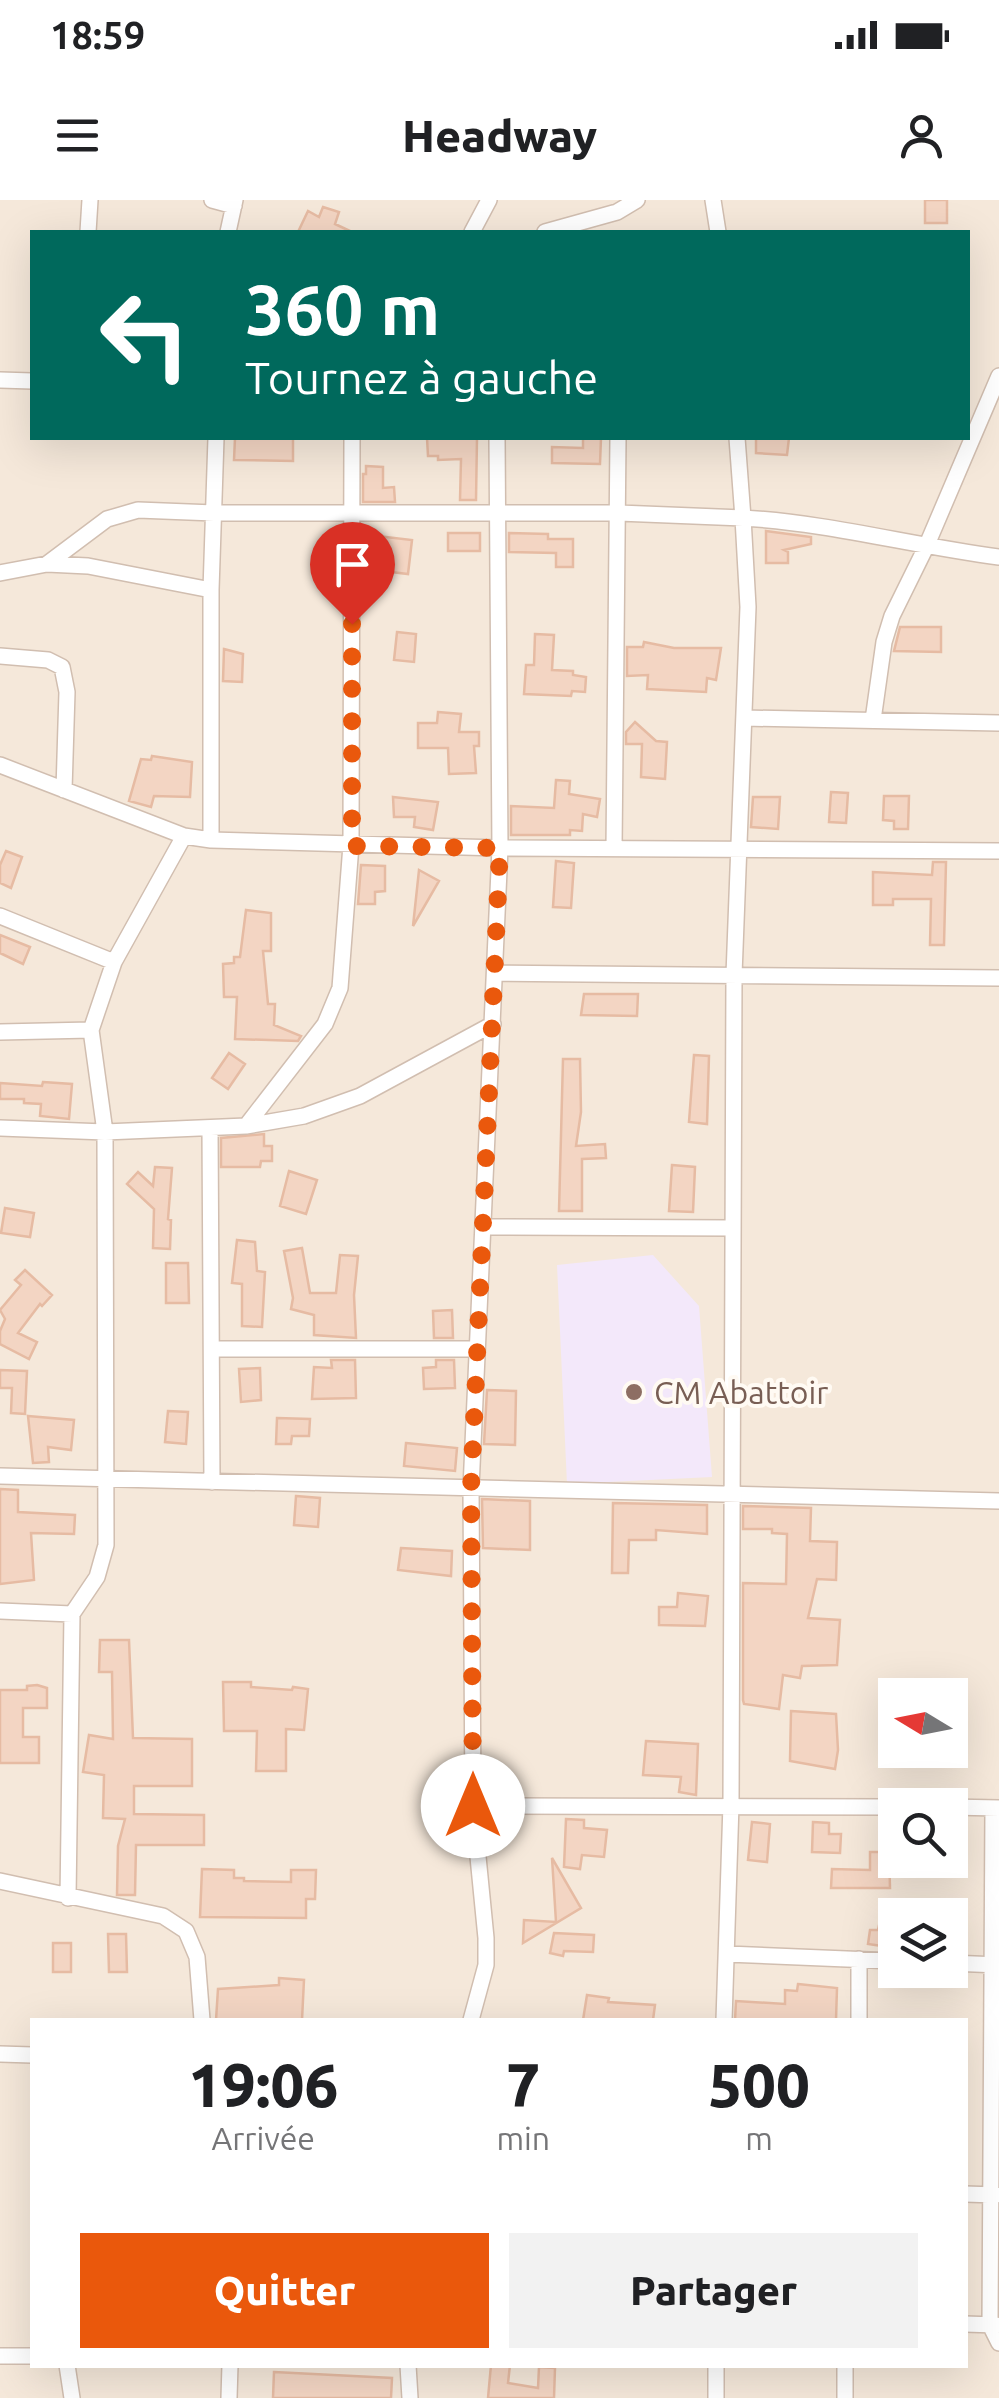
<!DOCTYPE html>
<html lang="fr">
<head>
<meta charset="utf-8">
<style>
	:root { --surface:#fff; --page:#f2f2f2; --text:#202124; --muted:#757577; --accent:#ea580c }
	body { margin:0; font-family:Ubuntu,sans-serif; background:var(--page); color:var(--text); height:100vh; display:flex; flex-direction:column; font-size:38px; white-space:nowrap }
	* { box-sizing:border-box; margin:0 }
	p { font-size:32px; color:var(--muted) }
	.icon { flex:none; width:55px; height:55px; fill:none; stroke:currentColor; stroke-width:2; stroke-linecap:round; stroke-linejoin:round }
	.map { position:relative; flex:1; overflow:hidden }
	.panel { position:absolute; left:30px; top:1818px; width:938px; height:350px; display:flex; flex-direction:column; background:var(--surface); border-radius:0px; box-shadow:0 10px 40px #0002 }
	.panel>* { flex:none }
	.top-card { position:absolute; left:30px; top:30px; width:940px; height:210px; border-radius:0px; box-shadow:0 10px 40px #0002; background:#00695c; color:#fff; overflow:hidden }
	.needle { width:65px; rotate:280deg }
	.buttons { position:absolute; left:878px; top:1478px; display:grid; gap:20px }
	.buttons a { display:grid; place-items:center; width:90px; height:90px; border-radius:0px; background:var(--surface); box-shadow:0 10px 40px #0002; font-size:50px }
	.pin { position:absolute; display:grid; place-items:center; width:85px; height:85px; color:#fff; margin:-102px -42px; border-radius:50% 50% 50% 0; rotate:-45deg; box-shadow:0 0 10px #0007 }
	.pin .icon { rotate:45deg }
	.me { position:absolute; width:110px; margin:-55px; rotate:0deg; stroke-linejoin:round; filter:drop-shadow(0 0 8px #0008) }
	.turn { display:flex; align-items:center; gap:35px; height:210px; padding:0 50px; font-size:45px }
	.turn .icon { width:130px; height:130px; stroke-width:2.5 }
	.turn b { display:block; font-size:70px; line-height:85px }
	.eta { display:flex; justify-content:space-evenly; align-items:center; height:170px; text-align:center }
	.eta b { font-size:60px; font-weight:800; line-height:70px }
	.action { display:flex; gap:20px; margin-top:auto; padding:20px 50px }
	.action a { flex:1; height:115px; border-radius:0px; background:var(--accent); color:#fff; font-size:40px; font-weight:800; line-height:115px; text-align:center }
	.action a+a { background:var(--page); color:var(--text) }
	.status { display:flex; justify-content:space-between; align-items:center; height:70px; padding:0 50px; background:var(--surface); direction:ltr }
	.status svg { height:28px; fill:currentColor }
	header { display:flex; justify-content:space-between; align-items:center; height:130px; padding:0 50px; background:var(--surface); font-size:45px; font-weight:800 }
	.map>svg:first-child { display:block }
</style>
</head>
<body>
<div class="status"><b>18:59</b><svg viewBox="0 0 49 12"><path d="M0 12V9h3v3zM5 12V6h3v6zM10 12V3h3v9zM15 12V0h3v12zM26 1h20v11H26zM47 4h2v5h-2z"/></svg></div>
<header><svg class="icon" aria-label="menu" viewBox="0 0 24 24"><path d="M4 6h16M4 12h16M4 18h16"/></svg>Headway<svg class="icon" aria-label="person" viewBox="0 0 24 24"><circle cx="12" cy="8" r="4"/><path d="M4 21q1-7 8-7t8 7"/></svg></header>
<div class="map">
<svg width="999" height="2198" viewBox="0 0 999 2198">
	<rect width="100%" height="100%" fill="#fdf6ec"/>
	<path fill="#f5e8da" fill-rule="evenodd" d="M 0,0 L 999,0 L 999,2198 L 0,2198 ZM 32,32 L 968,32 L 968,238 L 32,238 ZM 895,1495 L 950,1495 L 950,1550 L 895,1550 ZM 895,1605 L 950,1605 L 950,1660 L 895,1660 ZM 895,1715 L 950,1715 L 950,1770 L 895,1770 ZM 32,1820 L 965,1820 L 965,2165 L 32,2165 Z"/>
	<path fill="#f3e8fa" d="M 653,1055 L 699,1106 L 712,1277 L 567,1284 L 557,1065 Z"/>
	<path fill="#f3d5c3" stroke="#e6bba3" stroke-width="2.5" d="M 925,0 L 947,0 L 947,23 L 925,23 Z
		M 323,7 L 339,12 L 335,24 L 352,32 L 298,32 L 308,11 L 319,17 Z
		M 235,238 L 293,238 L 293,261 L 234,260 Z
		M 427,238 L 477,238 L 476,300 L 460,300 L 461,259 L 438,260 L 438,256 L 428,256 Z
		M 583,238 L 601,238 L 600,264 L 552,263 L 552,247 L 583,248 Z
		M 756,238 L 789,238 L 787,255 L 756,253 Z
		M 366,266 L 383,267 L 383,288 L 394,287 L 395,302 L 363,302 L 363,274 L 366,274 Z
		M 766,331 L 811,337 L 811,344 L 784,350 L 788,352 L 788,363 L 766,363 Z
		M 448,333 L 480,333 L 480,351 L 448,351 Z
		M 509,333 L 548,334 L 548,339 L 573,339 L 573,367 L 556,367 L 556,353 L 509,352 Z
		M 369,335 L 412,340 L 408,374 L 366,369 Z
		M 900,427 L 941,427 L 941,452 L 894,451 Z
		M 397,432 L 416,434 L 414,462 L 394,460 Z
		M 535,434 L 554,435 L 552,470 L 573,471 L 573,475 L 586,477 L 585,492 L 572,491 L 571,496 L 524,494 L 526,465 L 534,465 Z
		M 644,442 L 674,448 L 721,448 L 716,480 L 707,478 L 706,492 L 647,489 L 648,475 L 627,476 L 627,447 L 643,447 Z
		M 224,449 L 243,454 L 242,482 L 223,481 Z
		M 438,512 L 461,514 L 459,532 L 479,532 L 479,546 L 474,546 L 476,573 L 449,574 L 448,548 L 418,548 L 418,523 L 437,523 Z
		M 635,522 L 656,541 L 667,542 L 665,579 L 641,577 L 642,544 L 626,544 L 626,532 Z
		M 152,556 L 192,562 L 190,597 L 154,596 L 151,607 L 129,601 L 141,559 L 151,560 Z
		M 556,580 L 570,581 L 569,594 L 600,599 L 597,617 L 583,614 L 582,631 L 570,630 L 570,635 L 511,635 L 511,606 L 554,608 Z
		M 831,592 L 848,593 L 846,623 L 829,622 Z
		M 884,596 L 909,596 L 908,629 L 894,629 L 894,621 L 883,620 Z
		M 393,597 L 438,602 L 433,630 L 414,627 L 415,617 L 394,617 Z
		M 753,597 L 780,597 L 778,629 L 751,627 Z
		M 6,651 L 22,657 L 11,688 L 0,683 L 0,665 Z
		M 556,661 L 574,663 L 571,708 L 553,707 Z
		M 933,662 L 946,662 L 944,745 L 930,745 L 931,699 L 893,699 L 893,705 L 873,705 L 873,672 L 932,675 Z
		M 361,665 L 385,666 L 385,691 L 375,692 L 375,704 L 358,704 Z
		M 419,670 L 439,681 L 413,726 Z
		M 246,710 L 271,713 L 271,751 L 263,751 L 268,804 L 275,804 L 274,825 L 301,836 L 298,841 L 235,839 L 237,797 L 224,797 L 223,764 L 234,763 L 234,757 L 240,757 Z
		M 0,735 L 30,747 L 23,764 L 0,753 Z
		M 584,794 L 638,794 L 637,816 L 581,815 Z
		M 229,853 L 245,864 L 228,889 L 212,878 Z
		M 694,855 L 709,856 L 707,924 L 689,922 Z
		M 563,859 L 580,859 L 581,912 L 576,946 L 605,944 L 606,958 L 582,959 L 582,1011 L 559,1011 Z
		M 43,882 L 72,884 L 69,919 L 40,916 L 41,904 L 24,903 L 24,899 L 0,899 L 0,883 L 42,886 Z
		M 264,934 L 264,946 L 272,946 L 272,961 L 261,961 L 260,967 L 221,967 L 221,938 Z
		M 672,965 L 695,967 L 693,1012 L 669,1011 Z
		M 155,967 L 172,968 L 168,1019 L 171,1020 L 170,1049 L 153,1048 L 154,1009 L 127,984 L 138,972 L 153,986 Z
		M 289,971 L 317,980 L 306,1014 L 280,1006 Z
		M 5,1008 L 34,1013 L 30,1037 L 1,1033 Z
		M 237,1040 L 255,1042 L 257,1071 L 265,1072 L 262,1127 L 242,1126 L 242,1084 L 232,1083 Z
		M 302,1048 L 310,1093 L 336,1093 L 340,1055 L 358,1056 L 354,1095 L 356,1138 L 314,1135 L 314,1115 L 291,1109 L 293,1098 L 284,1051 Z
		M 166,1063 L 188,1063 L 189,1103 L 166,1103 Z
		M 25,1070 L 52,1095 L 42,1106 L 40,1104 L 18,1133 L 37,1142 L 29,1159 L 0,1144 L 0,1131 L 5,1119 L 0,1110 L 21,1085 L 15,1080 Z
		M 452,1110 L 453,1138 L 434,1138 L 433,1111 Z
		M 331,1160 L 355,1160 L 356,1198 L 312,1199 L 314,1167 L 332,1168 Z
		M 436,1160 L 454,1160 L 455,1188 L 424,1189 L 423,1168 L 436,1167 Z
		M 260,1168 L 261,1200 L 241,1202 L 239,1169 Z
		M 0,1170 L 27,1171 L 25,1214 L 11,1213 L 12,1188 L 0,1188 Z
		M 487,1190 L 516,1191 L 515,1245 L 484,1244 Z
		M 168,1211 L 188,1212 L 186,1244 L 165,1242 Z
		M 28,1216 L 74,1220 L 71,1250 L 48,1247 L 49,1262 L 33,1263 Z
		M 277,1218 L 310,1219 L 309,1236 L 292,1236 L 291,1244 L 276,1244 Z
		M 406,1243 L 457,1248 L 455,1271 L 404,1266 Z
		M 0,1289 L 18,1290 L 18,1312 L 75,1315 L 74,1334 L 31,1333 L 34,1380 L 0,1384 Z
		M 296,1296 L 320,1298 L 318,1327 L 294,1325 Z
		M 482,1299 L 530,1301 L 530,1350 L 483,1348 Z
		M 613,1303 L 707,1305 L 707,1334 L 656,1330 L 656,1340 L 629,1340 L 628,1373 L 612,1373 Z
		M 743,1306 L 811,1308 L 810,1341 L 837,1342 L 836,1380 L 817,1379 L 808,1418 L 840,1420 L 837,1465 L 802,1466 L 800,1478 L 783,1475 L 779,1509 L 744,1504 L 743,1500 L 743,1383 L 786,1384 L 787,1334 L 772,1333 L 772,1329 L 743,1329 Z
		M 401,1348 L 452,1351 L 451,1376 L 398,1370 Z
		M 678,1393 L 708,1396 L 705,1426 L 659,1425 L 659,1407 L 677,1407 Z
		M 100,1440 L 129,1440 L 133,1538 L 192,1539 L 192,1586 L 134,1586 L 134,1614 L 204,1615 L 204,1645 L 136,1645 L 135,1695 L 117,1695 L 118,1646 L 125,1619 L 103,1618 L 104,1575 L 83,1572 L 89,1535 L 113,1539 L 112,1472 L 99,1472 Z
		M 223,1482 L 251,1482 L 251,1487 L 292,1490 L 293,1487 L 308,1489 L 304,1530 L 286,1529 L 286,1571 L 256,1571 L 257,1531 L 224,1531 Z
		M 37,1485 L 47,1488 L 47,1508 L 23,1508 L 23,1537 L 39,1537 L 39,1563 L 0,1563 L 0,1490 L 27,1490 L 27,1486 Z
		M 791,1511 L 836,1514 L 838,1550 L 835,1569 L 790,1561 Z
		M 646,1541 L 698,1544 L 696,1595 L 679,1592 L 681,1577 L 643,1575 Z
		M 566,1619 L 584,1620 L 584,1628 L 607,1630 L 604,1657 L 582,1655 L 580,1669 L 564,1667 Z
		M 752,1622 L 770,1624 L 767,1662 L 748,1660 Z
		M 813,1622 L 829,1623 L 829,1634 L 841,1634 L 840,1653 L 812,1652 Z
		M 870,1652 L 889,1652 L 890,1688 L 831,1688 L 832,1669 L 870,1670 Z
		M 552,1658 L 581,1708 L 523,1743 L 524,1720 L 556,1722 Z
		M 202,1669 L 234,1670 L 234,1678 L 244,1678 L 244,1681 L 291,1682 L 291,1670 L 316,1670 L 315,1699 L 306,1699 L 306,1718 L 200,1717 Z
		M 881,1716 L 895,1716 L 895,1737 L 891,1737 L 889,1747 L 868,1744 L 870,1730 L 878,1730 Z
		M 554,1733 L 594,1735 L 593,1752 L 564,1751 L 563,1756 L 550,1753 Z
		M 108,1734 L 126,1734 L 127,1772 L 109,1772 Z
		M 53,1743 L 71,1743 L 71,1772 L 53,1772 Z
		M 279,1778 L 304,1780 L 302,1820 L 216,1820 L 218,1789 L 279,1785 Z
		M 798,1784 L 837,1788 L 836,1820 L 735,1820 L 736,1801 L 785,1804 L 785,1790 L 797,1791 Z
		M 587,1795 L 609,1798 L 608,1802 L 655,1805 L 653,1820 L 583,1820 Z
		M 491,2165 L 510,2165 L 508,2183 L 538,2188 L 539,2167 L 555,2168 L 554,2198 L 488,2198 Z
		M 274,2172 L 392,2178 L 391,2198 L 273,2198 Z"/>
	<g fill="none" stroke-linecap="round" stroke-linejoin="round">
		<g stroke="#d1beb0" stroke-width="18">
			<path id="minor" d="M 212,0 L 234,6
				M 713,0 L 718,32
				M 88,32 L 90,0
				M 228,32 L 235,0
				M 472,32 L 489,0
				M 545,32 L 617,12 L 637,0
				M 0,180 L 32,181
				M 737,238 L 743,318 C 830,323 913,346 999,357
				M 47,364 L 107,319 L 138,310 L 214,313 L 619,313 L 743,318 L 748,407 L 734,775 L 731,1604 L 724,1820
				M 0,373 L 47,364 L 88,366 L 211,390
				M 0,456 L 48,460 L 62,467 L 67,492 L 64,590
				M 744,518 L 999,523
				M 873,520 L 884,442 L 892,416 L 926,347 L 999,176
				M 0,565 L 184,636 L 211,640 L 500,648 L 999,651
				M 211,640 L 211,390 L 216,238
				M 614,649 L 618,238
				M 0,716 L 114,762
				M 495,773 L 999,778
				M 0,832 L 91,830
				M 246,926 L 325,824 L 340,788 L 351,645 L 352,238
				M 0,928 L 105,932 L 246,926 L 304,916 L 360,896 L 493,824
				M 210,928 L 212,1282
				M 483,1027 L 732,1028
				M 212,1149 L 477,1149
				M 0,1276 L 999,1301
				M 0,1411 L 72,1414
				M 473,1606 L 895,1607
				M 950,1607 L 999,1608
				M 993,1608 L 990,2125 L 999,2143
				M 0,1681 L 163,1716 L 186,1731 L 197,1757 L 202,1820
				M 68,1698 L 72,1414 L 97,1377 L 106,1345 L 105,932 L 91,830 L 114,762 L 184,636
				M 727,1754 L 895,1761
				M 859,1759 L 859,1820
				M 950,1763 L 999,1765
				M 471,1820 L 486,1765 L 486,1738 L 473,1606 L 471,1288 L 500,648 L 497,238
				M 0,1854 L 32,1855
				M 965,1994 L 996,1995
				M 965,2124 L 996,2125
				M 0,2156 L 32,2156
				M 67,2165 L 72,2198
				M 408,2165 L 410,2198
				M 845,2165 L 845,2198
				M 229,2198 L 230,2165
				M 716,2198 L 716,2165"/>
		</g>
		<use href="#minor" stroke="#fff" stroke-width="15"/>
	</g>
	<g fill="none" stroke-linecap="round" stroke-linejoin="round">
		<path stroke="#ea580c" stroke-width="18" stroke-dasharray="0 32.4" d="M 352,424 L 352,646 L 500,648 L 471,1288 L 473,1606"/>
	</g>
	<circle fill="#8d6e63" stroke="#fffaf3" stroke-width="4" cx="634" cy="1192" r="10"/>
	<g text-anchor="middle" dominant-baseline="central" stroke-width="8" stroke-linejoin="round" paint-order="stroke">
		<g font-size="32" fill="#785e54" stroke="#fffaf3" text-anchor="start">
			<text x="654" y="1192">CM Abattoir</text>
		</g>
	</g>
</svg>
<div class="buttons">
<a><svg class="needle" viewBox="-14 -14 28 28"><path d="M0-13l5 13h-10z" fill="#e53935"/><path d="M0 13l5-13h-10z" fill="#757577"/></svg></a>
<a><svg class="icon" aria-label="search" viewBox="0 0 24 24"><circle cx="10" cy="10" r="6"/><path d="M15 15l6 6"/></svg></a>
<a><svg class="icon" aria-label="layers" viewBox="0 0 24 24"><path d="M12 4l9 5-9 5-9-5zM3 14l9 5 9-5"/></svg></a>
</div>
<div class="pin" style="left:352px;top:424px;background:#d93025"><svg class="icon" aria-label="arrive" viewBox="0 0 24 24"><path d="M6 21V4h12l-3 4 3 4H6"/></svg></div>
<svg class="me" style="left:473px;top:1606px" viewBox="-20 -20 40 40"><circle r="19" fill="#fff"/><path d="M0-13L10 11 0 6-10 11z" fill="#ea580c"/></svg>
<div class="top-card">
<div class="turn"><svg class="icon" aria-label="left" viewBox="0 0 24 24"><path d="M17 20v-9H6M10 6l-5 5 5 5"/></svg><div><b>360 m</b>Tournez à gauche</div></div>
</div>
<section class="panel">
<div class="eta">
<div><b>19:06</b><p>Arrivée</p></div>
<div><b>7</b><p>min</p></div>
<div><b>500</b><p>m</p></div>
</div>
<div class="action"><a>Quitter</a><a>Partager</a></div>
</section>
</div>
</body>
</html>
